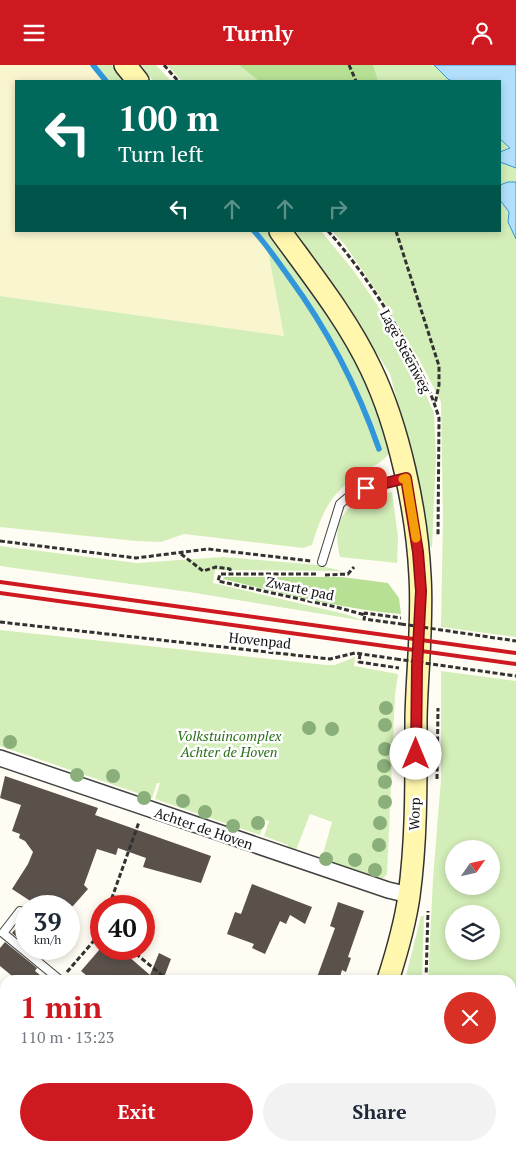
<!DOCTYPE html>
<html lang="en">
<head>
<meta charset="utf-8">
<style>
	:root { --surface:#fff; --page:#f2f2f3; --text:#1f2937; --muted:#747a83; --accent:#ce1921 }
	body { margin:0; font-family:"PT Serif",serif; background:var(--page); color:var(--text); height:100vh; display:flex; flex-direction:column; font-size:19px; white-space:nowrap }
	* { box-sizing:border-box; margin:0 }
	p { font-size:16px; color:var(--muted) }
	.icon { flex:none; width:28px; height:28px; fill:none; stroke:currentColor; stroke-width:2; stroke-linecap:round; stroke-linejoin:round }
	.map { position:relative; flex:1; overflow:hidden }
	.panel { position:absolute; left:0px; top:910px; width:516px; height:176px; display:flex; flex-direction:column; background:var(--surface); border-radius:15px 15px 0 0; box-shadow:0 2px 8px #0003 }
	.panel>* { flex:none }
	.top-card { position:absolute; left:15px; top:15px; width:486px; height:152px; border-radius:0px; box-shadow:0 2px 8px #0003; background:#00695c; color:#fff; overflow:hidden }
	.needle { width:32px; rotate:56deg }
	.controls { position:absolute; left:445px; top:775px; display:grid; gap:10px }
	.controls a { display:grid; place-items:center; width:55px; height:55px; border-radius:50%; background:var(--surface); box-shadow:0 2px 8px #0003; font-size:25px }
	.speed { position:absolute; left:15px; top:830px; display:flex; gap:10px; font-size:25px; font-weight:700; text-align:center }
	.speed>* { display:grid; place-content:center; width:65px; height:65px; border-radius:50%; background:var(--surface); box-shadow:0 2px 8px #0003; line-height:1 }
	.speed small { font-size:12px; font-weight:400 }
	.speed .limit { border:8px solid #d22; background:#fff; color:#111 }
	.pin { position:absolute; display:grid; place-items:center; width:42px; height:42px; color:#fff; margin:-21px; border-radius:10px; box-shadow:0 2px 8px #0006 }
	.me { position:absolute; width:55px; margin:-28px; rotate:0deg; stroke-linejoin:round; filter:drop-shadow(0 0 4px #0008) }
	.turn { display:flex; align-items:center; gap:18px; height:105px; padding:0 20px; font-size:22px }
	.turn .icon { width:65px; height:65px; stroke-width:2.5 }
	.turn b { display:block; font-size:35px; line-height:42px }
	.lanes { display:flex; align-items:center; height:48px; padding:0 20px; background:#0003; justify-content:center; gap:25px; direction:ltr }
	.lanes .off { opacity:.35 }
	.round { display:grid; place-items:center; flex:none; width:52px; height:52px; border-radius:26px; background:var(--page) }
	.summary { display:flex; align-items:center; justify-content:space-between; height:85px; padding:0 20px }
	h1 { font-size:30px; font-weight:700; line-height:38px; color:var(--accent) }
	.cta { display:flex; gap:10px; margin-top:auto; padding:10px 20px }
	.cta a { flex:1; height:58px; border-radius:30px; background:var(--accent); color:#fff; font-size:20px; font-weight:700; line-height:58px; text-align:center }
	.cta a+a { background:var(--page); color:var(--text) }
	header { display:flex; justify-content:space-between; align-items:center; height:65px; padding:0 20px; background:var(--accent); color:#fff; font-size:22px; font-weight:700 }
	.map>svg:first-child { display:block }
</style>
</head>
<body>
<header><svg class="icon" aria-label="menu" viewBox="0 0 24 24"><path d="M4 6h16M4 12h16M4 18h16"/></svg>Turnly<svg class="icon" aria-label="person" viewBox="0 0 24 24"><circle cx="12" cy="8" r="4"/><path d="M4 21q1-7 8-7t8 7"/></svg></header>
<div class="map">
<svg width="516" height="1086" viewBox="0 0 516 1086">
	<rect width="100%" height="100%" fill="#fffdf3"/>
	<path fill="#f8f5cf" d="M 0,0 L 90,0 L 102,16 L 16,16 L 16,166 L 250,166 L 268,186 L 284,271 L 0,231 Z"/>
	<path fill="#d3eeb8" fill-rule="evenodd" d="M 90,0 L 112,0 L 126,16 L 102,16 Z
		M 141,0 L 156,0 L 171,16 L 153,16 Z
		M 167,0 L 516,0 L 516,572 L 441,562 L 443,453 L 441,337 L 419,294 L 384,237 L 345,180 L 332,166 L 500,166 L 500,16 L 182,16 Z
		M 250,166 L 269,166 C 307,211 341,261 365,314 C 376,337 383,363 391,386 C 383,397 375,400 364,407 C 331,426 323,445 312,480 L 303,483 L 184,469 L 161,477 L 136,476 L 0,462 L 0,231 L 284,271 L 268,186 Z
		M 291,166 L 321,166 L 353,205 L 376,238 L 410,294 L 434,348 L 436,391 L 432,483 L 428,479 L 415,402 L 390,309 L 355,254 Z
		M 392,427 L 398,472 L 397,498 L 340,492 C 329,448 352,433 392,427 Z
		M 0,481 L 137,498 L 223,492 L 318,500 L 342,506 L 215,505 L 213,518 L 345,549 L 365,556 L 189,527 L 0,501 Z
		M 0,565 L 326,600 L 335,600 L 355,592 L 354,601 L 398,609 L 395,630 L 387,809 L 381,815 L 321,796 L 332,757 L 310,749 L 294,790 L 286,788 L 288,780 L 264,771 L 269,756 L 265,755 L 260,770 L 155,734 L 160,718 L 157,718 L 152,733 L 0,681 Z
		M 441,606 L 516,616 L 516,1086 L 360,1086 L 362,1081 L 511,1081 L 511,915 L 428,915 L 433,814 L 441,714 ZM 454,784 L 491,784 L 491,821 L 454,821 ZM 454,849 L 491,849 L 491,886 L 454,886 Z
		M 421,851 L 424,851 L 422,915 L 405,915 Z
		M 316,1081 L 359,1081 L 357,1086 L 313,1086 Z"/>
	<path fill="#b7e095" d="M 239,0 L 373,0 L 378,16 L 259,16 Z
		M 224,512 L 342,512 L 388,518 L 399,533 L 401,549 C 341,544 282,528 223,514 Z"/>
	<path fill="#b2e0fc" stroke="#3296da" d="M 434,0 L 516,0 L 516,103 L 500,97 L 500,87 L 510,83 L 500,74 L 500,16 L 456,16 L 449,15 Z
		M 508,117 L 516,117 L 516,174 L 508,157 L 509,147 L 500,135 L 500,120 Z"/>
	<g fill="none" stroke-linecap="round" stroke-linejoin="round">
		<path stroke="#3296da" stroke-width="5.5" d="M 93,0 L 106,16
			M 254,166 C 267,180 278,197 289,212 C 328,265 357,321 379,384"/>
	</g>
	<path fill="#5a514b" d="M 5,711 L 98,743 L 95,750 L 211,791 L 201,818 L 143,802 L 146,793 L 118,783 L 116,790 L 97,784 L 84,820 L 88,824 L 73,841 L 51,841 L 42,834 L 38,841 L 12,824 L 28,799 L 33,787 L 25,776 L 19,773 L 20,769 L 12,766 L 21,740 L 0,733 Z
		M 252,819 L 312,842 L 305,859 L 290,850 L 286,859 L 280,856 L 265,889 L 252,883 L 254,879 L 227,869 L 235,847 L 241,849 Z
		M 338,837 L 364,846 L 348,892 L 351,893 L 346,907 L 342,905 L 339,915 L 316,915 L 335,863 L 330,861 Z
		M 26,852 L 26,880 L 12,868 Z
		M 5,877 L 37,903 L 35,906 L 46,915 L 17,915 L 0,901 L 0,883 Z
		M 31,884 L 53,884 L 44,895 Z
		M 100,884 L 120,884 L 150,910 L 159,888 L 171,894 L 163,915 L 92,915 L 81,906 Z"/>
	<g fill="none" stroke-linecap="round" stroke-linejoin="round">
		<g stroke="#434343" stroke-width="10">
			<path id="lane" d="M 322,497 L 340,439 L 353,428 L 405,413
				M 20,846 L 3,868 L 60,915"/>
		</g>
		<g stroke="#434343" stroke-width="18">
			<path id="street" d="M 0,693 L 388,825 L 409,830
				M 0,998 L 5,1002
				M 100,1081 L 106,1086
				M 73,1086 L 77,1081"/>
		</g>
		<g stroke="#323232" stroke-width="24">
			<path id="secondary" d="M 125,0 L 138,16
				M 280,166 C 312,210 348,255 371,304 C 399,362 417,447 420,511 C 423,558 417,606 416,653 C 416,712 417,772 409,831 C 405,859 397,887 388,915
				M 301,1086 L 304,1081"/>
		</g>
		<path stroke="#323232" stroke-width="3" stroke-dasharray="5 2.5" stroke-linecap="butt" d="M 164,0 L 178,16
			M 349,0 L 356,16
			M 328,166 C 368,210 423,297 439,353 L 438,471
			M 396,166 L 439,301 L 439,320 L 435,339
			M 0,476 L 136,493 L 208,484 L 311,496
			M 181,489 L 203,506 L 216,502 L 230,504 L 231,509
			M 316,509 L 220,509 L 218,516 L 336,542 L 365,550 L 364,554 L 401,559
			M 325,510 L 348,509 L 354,502
			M 365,550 L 365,548 L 401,553
			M 0,557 L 330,594 L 355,588 L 396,594
			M 360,589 L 359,597 L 399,603
			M 437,714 L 438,643
			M 109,841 L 139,757
			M 130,884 L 168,915
			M 67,907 L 98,871 L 101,862
			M 426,915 L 428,846
			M 0,1043 L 5,1037
			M 412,1082 L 415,1086
			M 358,1086 L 361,1081
			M 488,1086 L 492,1081"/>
		<use href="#lane" stroke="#fff" stroke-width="8"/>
		<use href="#street" stroke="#fff" stroke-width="15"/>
		<use href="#secondary" stroke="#fff7ae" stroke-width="21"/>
		<path stroke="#ce1921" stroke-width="4" d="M 0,517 L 516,588
			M 0,528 L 516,599"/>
		<path stroke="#323232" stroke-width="3" stroke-dasharray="5 2.5" stroke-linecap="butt" d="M 401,559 L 516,576
			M 396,594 L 516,611"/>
	</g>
	<g fill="#8aaf7b">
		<circle cx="386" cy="643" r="7"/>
		<circle cx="385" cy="660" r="7"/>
		<circle cx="309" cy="663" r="7"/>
		<circle cx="332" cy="664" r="7"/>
		<circle cx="10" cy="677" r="7"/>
		<circle cx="385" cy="684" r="7"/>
		<circle cx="384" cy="701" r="7"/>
		<circle cx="77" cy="710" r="7"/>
		<circle cx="113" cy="711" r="7"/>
		<circle cx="385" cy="717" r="7"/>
		<circle cx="144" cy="733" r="7"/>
		<circle cx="183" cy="736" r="7"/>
		<circle cx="385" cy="737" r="7"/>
		<circle cx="205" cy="747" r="7"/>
		<circle cx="258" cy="758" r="7"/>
		<circle cx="380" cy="758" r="7"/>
		<circle cx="233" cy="761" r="7"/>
		<circle cx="379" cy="780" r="7"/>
		<circle cx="326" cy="794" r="7"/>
		<circle cx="355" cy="795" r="7"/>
		<circle cx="375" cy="805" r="7"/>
	</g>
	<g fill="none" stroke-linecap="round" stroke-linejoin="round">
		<g stroke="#861015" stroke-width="12">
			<path id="route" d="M 366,423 L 406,413 L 418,487 L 421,526 L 417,602 L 416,689"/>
		</g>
		<use href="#route" stroke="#ce1921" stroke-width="9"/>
		<path stroke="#f59e0b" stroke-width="9" d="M 403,414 L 406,413 L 416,473"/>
	</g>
	<g text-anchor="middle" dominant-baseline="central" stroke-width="5" stroke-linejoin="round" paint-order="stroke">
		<g font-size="14" fill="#101010" stroke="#fff">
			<text transform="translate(406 286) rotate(62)">Lage Steenweg</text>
			<text transform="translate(300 523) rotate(12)">Zwarte pad</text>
			<text transform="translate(260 575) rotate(6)">Hovenpad</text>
			<text transform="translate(414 749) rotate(-88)">Worp</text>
			<text transform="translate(204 763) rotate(19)">Achter de Hoven</text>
		</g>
		<g font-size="14" font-style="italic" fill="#2a6f19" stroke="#fff">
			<text x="229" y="670">Volkstuincomplex<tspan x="229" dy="16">Achter de Hoven</tspan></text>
		</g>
	</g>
</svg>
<div class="controls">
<a><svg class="needle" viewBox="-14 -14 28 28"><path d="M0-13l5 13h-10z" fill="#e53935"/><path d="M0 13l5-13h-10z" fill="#747a83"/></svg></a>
<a><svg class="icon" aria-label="layers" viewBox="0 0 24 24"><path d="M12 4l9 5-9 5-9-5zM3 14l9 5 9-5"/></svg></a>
</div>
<div class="speed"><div>39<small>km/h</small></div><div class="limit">40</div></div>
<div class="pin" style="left:366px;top:423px;background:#d93025"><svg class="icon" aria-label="arrive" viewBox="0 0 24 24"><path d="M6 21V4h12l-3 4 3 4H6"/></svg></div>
<svg class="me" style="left:416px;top:689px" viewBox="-20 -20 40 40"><circle r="19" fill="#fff"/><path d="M0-13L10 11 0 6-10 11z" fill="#ce1921"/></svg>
<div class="top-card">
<div class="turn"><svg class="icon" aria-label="left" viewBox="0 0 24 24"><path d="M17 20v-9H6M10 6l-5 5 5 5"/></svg><div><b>100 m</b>Turn left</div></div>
<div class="lanes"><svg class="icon" aria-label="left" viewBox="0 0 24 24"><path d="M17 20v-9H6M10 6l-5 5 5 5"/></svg><svg class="icon off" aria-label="ahead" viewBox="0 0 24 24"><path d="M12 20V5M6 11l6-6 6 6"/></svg><svg class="icon off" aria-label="ahead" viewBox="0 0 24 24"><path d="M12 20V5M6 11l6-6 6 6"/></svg><svg class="icon off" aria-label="right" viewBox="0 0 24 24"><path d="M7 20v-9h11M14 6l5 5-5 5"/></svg></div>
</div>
<section class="panel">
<div class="summary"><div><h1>1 min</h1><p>110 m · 13:23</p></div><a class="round" style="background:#d93025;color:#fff"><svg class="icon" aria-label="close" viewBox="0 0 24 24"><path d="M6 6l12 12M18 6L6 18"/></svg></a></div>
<div class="cta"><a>Exit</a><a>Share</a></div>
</section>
</div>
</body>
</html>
